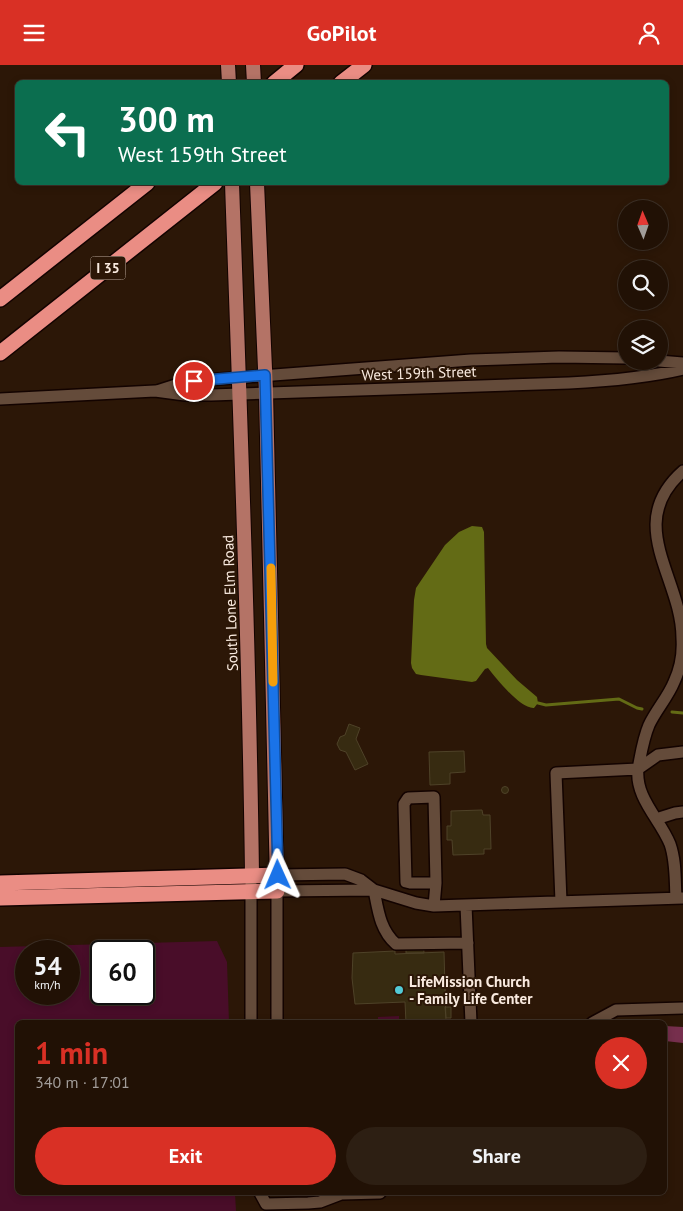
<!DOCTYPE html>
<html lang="en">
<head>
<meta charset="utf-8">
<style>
	:root { --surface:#211105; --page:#2d1f13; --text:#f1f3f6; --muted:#a29d9a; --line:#3e3127; --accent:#d93025 }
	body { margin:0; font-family:"PT Sans",sans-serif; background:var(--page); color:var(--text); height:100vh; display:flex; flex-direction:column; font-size:19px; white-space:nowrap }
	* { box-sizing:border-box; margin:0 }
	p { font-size:16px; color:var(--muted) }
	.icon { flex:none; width:28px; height:28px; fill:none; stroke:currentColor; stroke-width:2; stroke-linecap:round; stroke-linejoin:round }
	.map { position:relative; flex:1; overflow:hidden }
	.sheet { position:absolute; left:15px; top:955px; width:652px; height:175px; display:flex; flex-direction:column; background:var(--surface); border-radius:8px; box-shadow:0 2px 8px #0003,0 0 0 1px var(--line) }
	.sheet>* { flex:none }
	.top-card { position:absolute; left:15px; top:15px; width:654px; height:105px; border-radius:8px; box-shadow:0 2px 8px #0003,0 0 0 1px var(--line); background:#0b6e4f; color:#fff; overflow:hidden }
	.needle { width:32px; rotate:358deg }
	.buttons { position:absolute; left:618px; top:135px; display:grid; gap:10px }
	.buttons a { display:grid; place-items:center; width:50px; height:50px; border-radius:50%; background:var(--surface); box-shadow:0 2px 8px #0003,0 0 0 1px var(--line); font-size:25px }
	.speed { position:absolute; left:15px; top:875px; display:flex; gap:10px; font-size:25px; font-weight:700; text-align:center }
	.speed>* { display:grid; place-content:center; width:65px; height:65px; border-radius:50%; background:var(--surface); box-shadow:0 2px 8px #0003,0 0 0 1px var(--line); line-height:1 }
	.speed small { font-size:12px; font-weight:400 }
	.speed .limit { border:2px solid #111; border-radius:8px; background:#fff; color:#111 }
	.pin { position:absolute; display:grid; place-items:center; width:42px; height:42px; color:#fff; margin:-21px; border:2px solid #fff; border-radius:50%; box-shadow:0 1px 5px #0007 }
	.me { position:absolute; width:55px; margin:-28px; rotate:359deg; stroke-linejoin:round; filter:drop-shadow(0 0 4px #0008) }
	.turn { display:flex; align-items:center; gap:18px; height:105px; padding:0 20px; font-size:22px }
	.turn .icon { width:65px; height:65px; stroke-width:2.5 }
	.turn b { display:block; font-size:35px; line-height:42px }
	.round { display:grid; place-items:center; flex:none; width:52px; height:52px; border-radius:26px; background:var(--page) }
	.summary { display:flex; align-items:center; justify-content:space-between; height:85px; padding:0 20px }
	h1 { font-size:30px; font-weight:600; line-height:38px; color:var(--accent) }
	.action { display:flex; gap:10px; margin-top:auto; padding:10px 20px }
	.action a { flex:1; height:58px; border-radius:30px; background:var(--accent); color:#fff; font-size:20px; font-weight:600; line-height:58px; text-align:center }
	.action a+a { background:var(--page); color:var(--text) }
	header { display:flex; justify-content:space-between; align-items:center; height:65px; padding:0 20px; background:var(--accent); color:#fff; font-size:22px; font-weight:600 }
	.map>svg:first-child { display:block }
</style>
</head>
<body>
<header><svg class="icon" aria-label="menu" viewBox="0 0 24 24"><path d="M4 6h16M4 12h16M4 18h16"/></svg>GoPilot<svg class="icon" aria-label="person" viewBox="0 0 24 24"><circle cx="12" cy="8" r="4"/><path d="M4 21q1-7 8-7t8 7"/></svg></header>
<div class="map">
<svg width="683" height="1146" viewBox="0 0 683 1146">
	<rect width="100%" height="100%" fill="#2c1707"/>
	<path fill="#490d29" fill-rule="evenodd" d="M 217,876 L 227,897 L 229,957 L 18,958 L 18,1128 L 235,1128 L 236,1146 L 0,1146 L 0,882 ZM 26,886 L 69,886 L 69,929 L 26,929 ZM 101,886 L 144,886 L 144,929 L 101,929 Z
		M 399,951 L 399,957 L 378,957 L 378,952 Z"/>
	<path fill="#762f4d" d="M 665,961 L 683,962 L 683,978 L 665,976 Z"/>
	<path fill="#636b15" d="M 472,461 L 482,462 L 484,467 L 486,579 L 487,583 L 517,615 L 537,632 L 538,638 L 534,643 C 520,644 496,613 488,603 L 485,604 L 476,616 L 472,617 L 421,610 L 416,609 L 412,603 L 411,598 L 414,535 L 416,523 L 445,480 L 459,467 Z"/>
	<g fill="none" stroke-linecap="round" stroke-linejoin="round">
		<path stroke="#636b15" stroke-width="3" d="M 538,638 L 546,640 L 619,634 L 637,643 L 642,644
			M 672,647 L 683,648"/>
	</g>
	<path fill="#372b11" stroke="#4e4228" d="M 349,659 L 360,663 L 356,674 L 368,699 L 355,705 L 346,687 L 340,685 L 337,679 L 340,672 L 345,670 Z
		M 464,686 L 465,707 L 450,708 L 450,719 L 430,720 L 429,687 Z
		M501.5 725a3.5 3.5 0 1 1 7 0a3.5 3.5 0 1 1-7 0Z
		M 482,745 L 483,750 L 490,750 L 491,784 L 484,784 L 484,789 L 453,790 L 452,775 L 447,775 L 447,761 L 451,761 L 451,746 Z
		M 423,875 L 424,888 L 406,888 L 406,876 Z
		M 395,886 L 395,889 L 444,887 L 446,958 L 406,958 L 405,937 L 355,939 L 352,913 L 353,888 Z
		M 445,942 L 451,942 L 451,953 L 446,953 Z"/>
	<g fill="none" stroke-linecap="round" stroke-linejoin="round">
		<g stroke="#130300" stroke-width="14">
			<path id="minor" d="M 659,296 L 683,298
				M 157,326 L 182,318 L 207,315 L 471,295 L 559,292 L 626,293
				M 0,334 L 155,326 L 185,330 L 211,330 L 569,318 C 607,316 645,313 683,304
				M 683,406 C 623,459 682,513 682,573 C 683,587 680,604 674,617 C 668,632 656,645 649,660 C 643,674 641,689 638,704 L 658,690 L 683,687
				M 656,754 L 675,748 L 683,747
				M 278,810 L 345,809 L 361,815 L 374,825 L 416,838 L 434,841 L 683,833
				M 251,819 L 251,958
				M 374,825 C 378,845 380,865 396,879 L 468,878
				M 561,837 L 556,708 L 638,704 C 635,733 660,754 670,779 C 676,796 675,815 676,833
				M 466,840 L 471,958
				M 434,841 L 436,818 L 434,732 L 408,733 L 404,739 L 406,817 L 410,818 L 436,818
				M 277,958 L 277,826 L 374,825
				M 592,958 L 616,945 L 683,943
				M 260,1128 L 266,1139
				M 266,1139 L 308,1138 L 320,1137 L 341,1129 L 380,1128"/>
		</g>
		<g stroke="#130300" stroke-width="16">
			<path id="major" d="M 228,0 L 229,18
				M 253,0 L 254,18
				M 232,118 C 240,348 249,579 252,809
				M 257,118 L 266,327 L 277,821"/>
		</g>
		<g stroke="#130300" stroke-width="18">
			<path id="highway" d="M 274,18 L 296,0
				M 341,18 L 364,0
				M 0,234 L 147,118
				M 0,288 L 215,118
				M 0,818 L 278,810
				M 0,833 L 277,826"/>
		</g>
		<use href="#minor" stroke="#644b3a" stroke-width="11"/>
		<use href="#major" stroke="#b47366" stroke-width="14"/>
		<use href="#highway" stroke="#ea8d84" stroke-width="15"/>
	</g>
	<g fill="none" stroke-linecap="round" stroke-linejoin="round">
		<g stroke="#114b97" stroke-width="12">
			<path id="route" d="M 194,316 L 265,310 L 278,810"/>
		</g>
		<use href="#route" stroke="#1a73e8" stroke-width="9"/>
		<path stroke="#f59e0b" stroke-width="9" d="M 271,503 L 273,617"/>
	</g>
	<circle fill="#52cbd7" stroke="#2c1707" stroke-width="2" cx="399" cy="925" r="5"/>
	<g text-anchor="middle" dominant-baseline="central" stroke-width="4" stroke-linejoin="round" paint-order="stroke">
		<rect fill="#2c1707" stroke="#bcab9e" stroke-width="1" x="90.5" y="191.5" width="35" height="23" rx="4"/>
		<g font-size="14" font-weight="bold" fill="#f9eadf">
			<text x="108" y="203">I 35</text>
		</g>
		<g font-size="15" fill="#f9eadf" stroke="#2c1707">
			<text transform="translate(419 308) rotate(-2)">West 159th Street</text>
			<text transform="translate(230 538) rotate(-92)">South Lone Elm Road</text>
		</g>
		<g font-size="15" font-weight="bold" fill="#f9eadf" stroke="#2c1707" text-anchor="start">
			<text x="409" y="916">LifeMission Church<tspan x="409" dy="17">- Family Life Center</tspan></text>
		</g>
	</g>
</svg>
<div class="buttons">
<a><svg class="needle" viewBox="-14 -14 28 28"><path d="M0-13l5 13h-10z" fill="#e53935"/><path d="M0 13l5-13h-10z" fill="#a29d9a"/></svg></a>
<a><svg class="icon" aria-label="search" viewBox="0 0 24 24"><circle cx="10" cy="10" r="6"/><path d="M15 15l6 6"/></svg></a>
<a><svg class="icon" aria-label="layers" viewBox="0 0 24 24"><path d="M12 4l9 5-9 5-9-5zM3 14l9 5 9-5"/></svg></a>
</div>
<div class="speed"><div>54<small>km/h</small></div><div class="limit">60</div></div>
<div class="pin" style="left:194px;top:316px;background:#d93025"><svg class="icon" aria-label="arrive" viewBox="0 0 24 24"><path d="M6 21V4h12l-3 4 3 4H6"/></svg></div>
<svg class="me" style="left:278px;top:810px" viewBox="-20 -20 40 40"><path d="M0-17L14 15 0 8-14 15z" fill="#1a73e8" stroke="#fff" stroke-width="4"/></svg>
<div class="top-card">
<div class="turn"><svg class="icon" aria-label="left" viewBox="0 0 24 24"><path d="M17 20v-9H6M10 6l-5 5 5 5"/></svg><div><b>300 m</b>West 159th Street</div></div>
</div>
<section class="sheet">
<div class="summary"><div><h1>1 min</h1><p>340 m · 17:01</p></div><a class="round" style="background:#d93025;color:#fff"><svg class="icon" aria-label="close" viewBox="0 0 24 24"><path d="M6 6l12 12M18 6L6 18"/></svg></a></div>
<div class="action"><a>Exit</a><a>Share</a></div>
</section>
</div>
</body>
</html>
